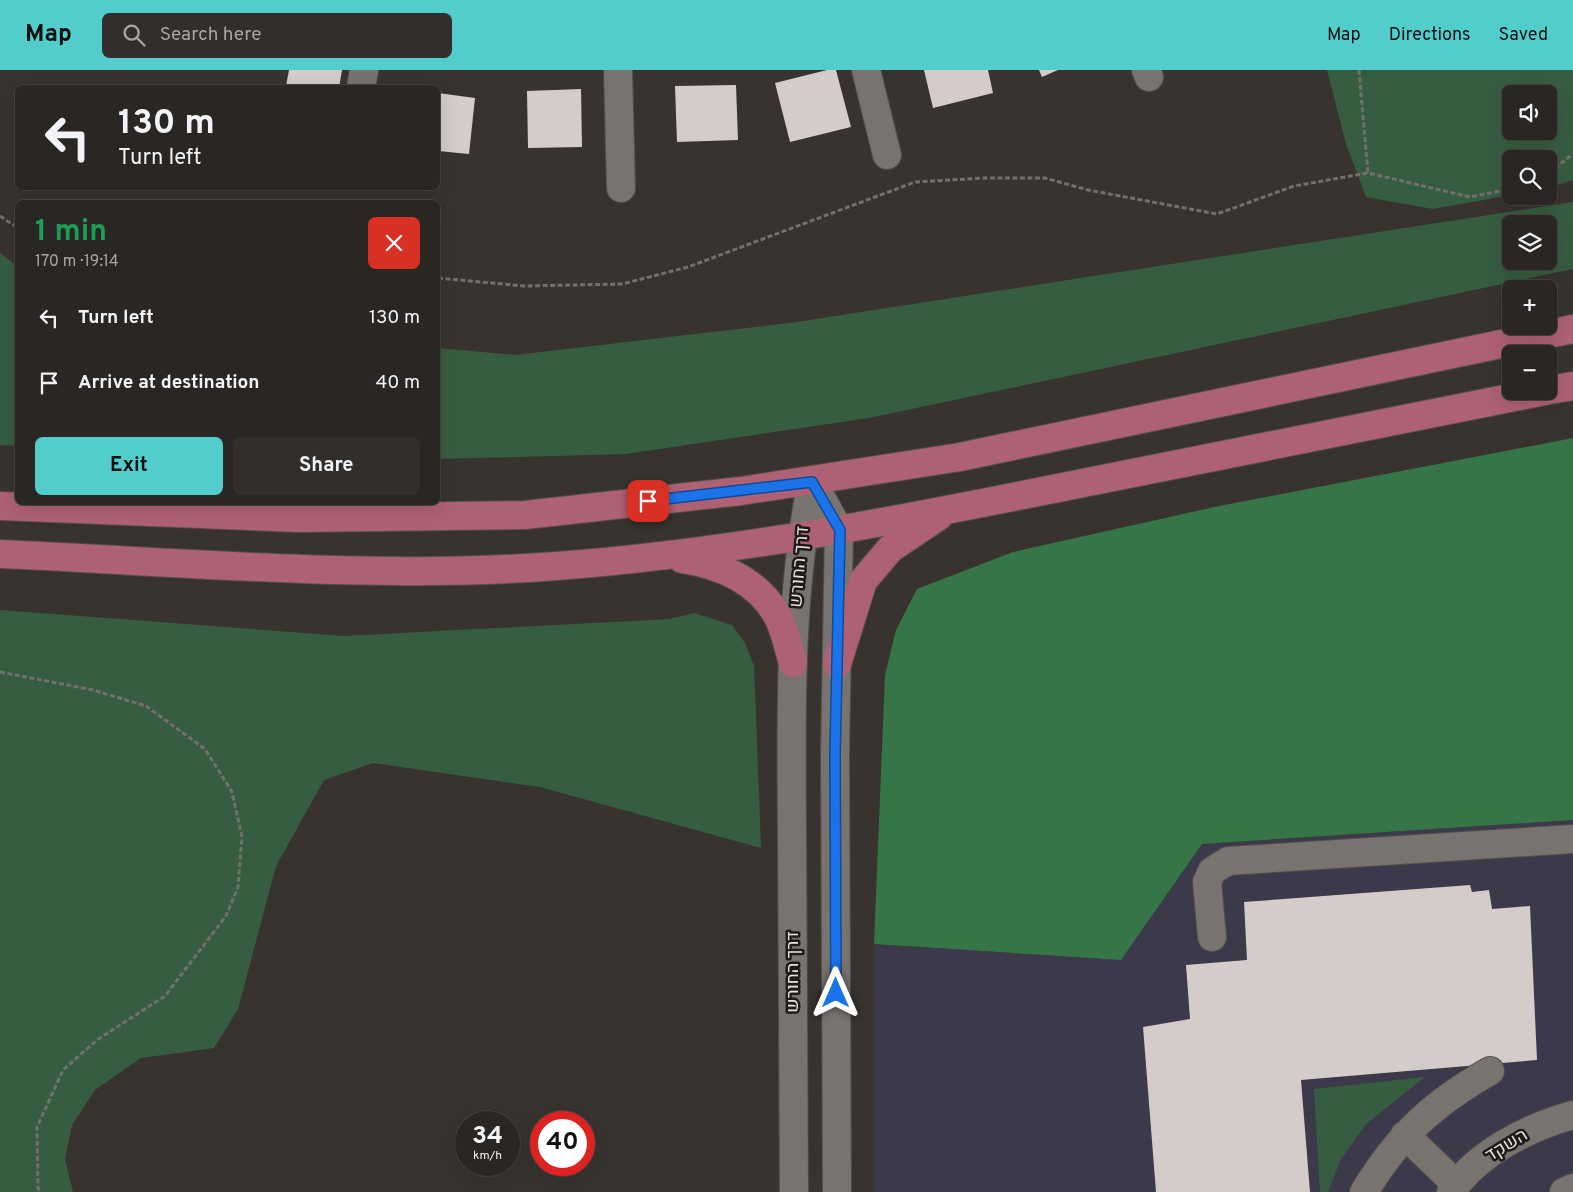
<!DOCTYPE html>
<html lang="en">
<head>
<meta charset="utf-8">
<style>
	:root { --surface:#2a2623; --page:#322e2b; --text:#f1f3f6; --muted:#a5a5a6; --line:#464341; --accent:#53cdcb }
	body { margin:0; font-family:Overpass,Heebo,sans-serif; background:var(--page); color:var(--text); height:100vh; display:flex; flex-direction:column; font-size:19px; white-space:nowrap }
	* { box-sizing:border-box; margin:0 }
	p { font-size:16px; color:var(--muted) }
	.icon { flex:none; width:28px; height:28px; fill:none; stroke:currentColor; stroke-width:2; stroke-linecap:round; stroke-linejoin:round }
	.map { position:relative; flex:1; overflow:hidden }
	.sheet { position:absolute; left:15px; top:130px; width:425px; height:305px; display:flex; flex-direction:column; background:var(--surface); border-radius:8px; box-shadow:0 5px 20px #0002,0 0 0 1px var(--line) }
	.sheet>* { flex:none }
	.top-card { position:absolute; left:15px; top:15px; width:425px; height:105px; border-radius:8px; box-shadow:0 5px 20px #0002,0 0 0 1px var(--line); background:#2a2623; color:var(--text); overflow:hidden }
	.tools { position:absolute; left:1502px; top:15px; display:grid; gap:10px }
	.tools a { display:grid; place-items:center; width:55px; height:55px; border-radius:8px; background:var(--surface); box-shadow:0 5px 20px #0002,0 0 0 1px var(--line); font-size:25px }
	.speed { position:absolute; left:455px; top:1041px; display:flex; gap:10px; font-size:25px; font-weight:700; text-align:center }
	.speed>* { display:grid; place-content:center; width:65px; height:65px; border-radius:50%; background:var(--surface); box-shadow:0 5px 20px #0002,0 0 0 1px var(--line); line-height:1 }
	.speed small { font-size:12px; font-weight:400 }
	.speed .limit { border:8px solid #d22; background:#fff; color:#111 }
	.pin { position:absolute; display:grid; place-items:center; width:42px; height:42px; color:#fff; margin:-21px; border-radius:10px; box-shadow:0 2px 8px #0006 }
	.me { position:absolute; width:55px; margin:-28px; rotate:0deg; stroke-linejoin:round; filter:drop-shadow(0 0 4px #0008) }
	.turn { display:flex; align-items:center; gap:18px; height:105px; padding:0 20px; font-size:22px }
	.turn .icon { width:65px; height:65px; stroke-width:2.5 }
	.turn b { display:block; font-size:35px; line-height:42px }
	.round { display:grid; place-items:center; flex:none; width:52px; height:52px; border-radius:8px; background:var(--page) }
	.headline { display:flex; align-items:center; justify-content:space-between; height:85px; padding:0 20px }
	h1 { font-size:30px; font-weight:700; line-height:38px; color:#1e9e55 }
	.action { display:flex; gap:10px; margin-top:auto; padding:10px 20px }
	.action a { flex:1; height:58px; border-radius:8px; background:var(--accent); color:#111; font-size:20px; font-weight:700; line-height:58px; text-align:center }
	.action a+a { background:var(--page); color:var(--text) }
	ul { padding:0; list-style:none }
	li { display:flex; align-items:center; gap:15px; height:65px; padding:0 20px }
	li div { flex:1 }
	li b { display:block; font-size:19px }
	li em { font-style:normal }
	header { display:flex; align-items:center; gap:30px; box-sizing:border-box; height:70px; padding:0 25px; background:var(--accent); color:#111 }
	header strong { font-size:24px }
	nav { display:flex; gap:28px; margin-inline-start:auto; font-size:18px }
	.search { width:350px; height:45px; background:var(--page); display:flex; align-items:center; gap:12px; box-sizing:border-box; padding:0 18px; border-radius:8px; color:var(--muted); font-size:19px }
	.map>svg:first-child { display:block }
</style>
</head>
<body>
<header>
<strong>Map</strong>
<div class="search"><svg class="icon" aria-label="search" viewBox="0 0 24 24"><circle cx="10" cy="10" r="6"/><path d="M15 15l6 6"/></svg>Search here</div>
<nav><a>Map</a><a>Directions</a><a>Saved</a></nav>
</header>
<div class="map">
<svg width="1573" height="1122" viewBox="0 0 1573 1122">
	<rect width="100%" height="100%" fill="#38332f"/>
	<path fill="#3c394b" d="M 1573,750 L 1573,1122 L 874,1122 L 874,874 L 1121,890 L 1202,774 Z"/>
	<path fill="#375d41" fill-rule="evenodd" d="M 1327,0 L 1573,0 L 1573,110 L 1549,118 L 1549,89 L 1511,89 L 1511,125 L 1433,139 L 1366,127 L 1346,74 ZM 1511,24 L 1549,24 L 1549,61 L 1511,61 Z
		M 1573,132 L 1573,199 L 869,348 L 626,384 L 438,389 L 438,278 L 515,285 L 790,253 ZM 1511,154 L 1549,154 L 1549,191 L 1511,191 Z
		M 0,183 L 17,196 L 17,376 L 0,375 Z
		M 0,540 L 344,566 L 670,549 L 694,543 L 732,555 L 745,573 L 754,596 L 761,778 L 540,717 L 373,693 L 324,710 L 276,796 L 238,939 L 214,978 L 141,988 L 95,1020 L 72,1055 L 65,1089 L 73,1122 L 0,1122 Z
		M 1425,1007 L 1366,1054 L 1341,1089 L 1328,1122 L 1320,1122 L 1314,1019 Z"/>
	<path fill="#357548" d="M 1573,368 L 1573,750 L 1202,774 L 1121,890 L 874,874 L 885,605 L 896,560 L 917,519 L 1013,482 L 1219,436 Z"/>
	<path fill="#d3ccc8" d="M 289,0 L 342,0 L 339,18 L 286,16 Z
		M 827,0 L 836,0 L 851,57 L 790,72 L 775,13 Z
		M 924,0 L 988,0 L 993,23 L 933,38 Z
		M 1039,0 L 1058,0 L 1042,7 Z
		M 736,15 L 738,70 L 677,72 L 675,16 Z
		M 581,19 L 582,77 L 528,78 L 527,21 Z
		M 438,23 L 475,28 L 469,84 L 438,81 Z
		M 1470,815 L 1472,822 L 1489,820 L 1492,839 L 1530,836 L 1537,990 L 1301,1010 L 1310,1122 L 1156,1122 L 1143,957 L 1190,949 L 1186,895 L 1247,890 L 1244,832 Z"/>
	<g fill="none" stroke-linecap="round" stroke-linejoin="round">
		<g stroke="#524f4b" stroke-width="30">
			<path id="minor" d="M 618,0 L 621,118
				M 866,0 L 887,85
				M 1146,0 L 1149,7
				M 361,18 L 364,0
				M 812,411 L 839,460 L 835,684 L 837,1122
				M 1212,867 L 1207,812 L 1212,801 L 1228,791 L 1573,769
				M 1405,1065 L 1456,1114
				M 794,1122 C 793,1002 792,882 792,762 C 791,646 789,526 812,411
				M 1364,1122 C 1399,1065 1432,1034 1490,1001
				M 1451,1122 C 1477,1083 1529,1057 1573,1045
				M 1564,1122 L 1573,1118"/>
		</g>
		<g stroke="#524f4b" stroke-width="30">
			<path id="major" d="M 1549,320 L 1573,316
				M 0,436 L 300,448 L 525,445 L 741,421 L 960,387 L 1573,259
				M 0,484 C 184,492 373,510 557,496 C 734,483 909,448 1083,413 C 1237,383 1391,352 1545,321
				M 682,489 C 721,495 757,510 777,545 C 785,559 788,578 793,593
				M 837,594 L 863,511 L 890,479 L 939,446"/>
		</g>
		<path stroke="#736f6b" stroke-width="3" stroke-dasharray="5 2.5" stroke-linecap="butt" d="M 1359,0 L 1368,103
			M 1549,103 L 1573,84
			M 0,146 L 18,158
			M 438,208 L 524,216 L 622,214 L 688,197 L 915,112 L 985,108 L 1045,108 L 1088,120 L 1217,144 L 1294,116 L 1368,103 L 1470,127 L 1511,119
			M 0,602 L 93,620 L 146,636 L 205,679 L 232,722 L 242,767 L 238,817 L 226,846 L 165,926 L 97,970 L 63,1000 L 37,1057 L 38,1118 L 40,1122"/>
		<use href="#minor" stroke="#797370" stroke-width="28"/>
		<use href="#major" stroke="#ae6172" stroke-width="28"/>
	</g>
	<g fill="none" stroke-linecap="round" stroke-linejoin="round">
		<g stroke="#114b97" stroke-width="12">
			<path id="route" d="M 648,431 L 812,412 L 840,460 L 835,684 L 836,923"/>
		</g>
		<use href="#route" stroke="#1a73e8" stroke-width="9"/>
	</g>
	<g text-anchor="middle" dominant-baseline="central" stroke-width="5" stroke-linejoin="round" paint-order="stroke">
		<g font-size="18" fill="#e5e2df" stroke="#1e1b1a">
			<text transform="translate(800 497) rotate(-85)">דרך החורש</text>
			<text transform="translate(793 902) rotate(-90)">דרך החורש</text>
			<text transform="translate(1507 1076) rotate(-32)">השקד</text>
		</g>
	</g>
</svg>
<div class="tools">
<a><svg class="icon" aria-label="sound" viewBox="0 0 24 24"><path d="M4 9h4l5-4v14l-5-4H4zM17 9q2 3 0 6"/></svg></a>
<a><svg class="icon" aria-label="search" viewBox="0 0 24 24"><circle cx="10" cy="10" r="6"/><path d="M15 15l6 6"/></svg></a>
<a><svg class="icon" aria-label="layers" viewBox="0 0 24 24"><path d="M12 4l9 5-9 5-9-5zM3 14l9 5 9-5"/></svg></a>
<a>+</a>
<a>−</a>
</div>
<div class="speed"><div>34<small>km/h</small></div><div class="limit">40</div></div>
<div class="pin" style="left:648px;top:431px;background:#d93025"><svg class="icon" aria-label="arrive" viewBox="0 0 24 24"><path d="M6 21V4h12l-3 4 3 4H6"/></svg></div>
<svg class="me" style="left:836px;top:923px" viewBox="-20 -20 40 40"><path d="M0-17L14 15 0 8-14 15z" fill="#1a73e8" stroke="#fff" stroke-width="4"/></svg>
<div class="top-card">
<div class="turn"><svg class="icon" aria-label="left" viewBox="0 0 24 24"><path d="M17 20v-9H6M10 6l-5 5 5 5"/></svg><div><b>130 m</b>Turn left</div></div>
</div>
<section class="sheet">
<div class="headline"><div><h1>1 min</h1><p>170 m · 19:14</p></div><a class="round" style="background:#d93025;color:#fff"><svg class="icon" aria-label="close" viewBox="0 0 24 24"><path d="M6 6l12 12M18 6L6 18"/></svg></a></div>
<ul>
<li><svg class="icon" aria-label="left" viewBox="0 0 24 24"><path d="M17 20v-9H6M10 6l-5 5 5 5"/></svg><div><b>Turn left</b></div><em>130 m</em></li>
<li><svg class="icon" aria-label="arrive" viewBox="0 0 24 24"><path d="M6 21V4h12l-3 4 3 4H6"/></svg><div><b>Arrive at destination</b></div><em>40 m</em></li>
</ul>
<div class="action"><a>Exit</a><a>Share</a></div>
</section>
</div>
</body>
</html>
